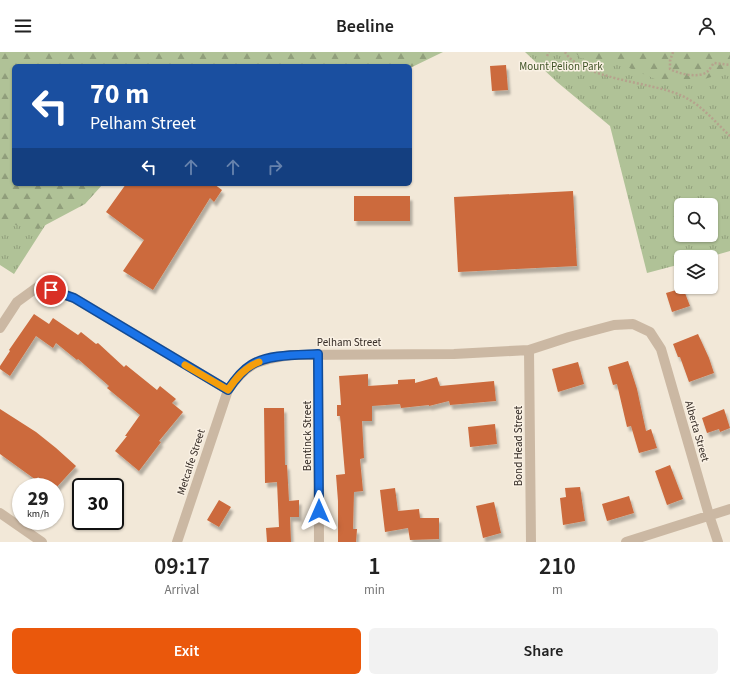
<!DOCTYPE html>
<html lang="en">
<head>
<meta charset="utf-8">
<style>
	:root { --surface:#fff; --page:#f2f2f2; --text:#222; --muted:#767676; --accent:#ea580c }
	body { margin:0; font-family:"Source Sans 3",sans-serif; background:var(--page); color:var(--text); height:100vh; display:flex; flex-direction:column; font-size:15px; white-space:nowrap }
	* { box-sizing:border-box; margin:0 }
	p { font-size:13px; color:var(--muted) }
	.icon { flex:none; width:22px; height:22px; fill:none; stroke:currentColor; stroke-width:2; stroke-linecap:round; stroke-linejoin:round }
	.map { position:relative; height:490px; overflow:hidden }
	.side { display:flex; flex-direction:column; background:var(--surface); flex:1 }
	.side>* { flex:none }
	.hud { position:absolute; left:12px; top:12px; width:400px; height:122px; border-radius:6px; box-shadow:0 1px 3px #0004; background:#1a4fa0; color:#fff; overflow:hidden }
	.tools { position:absolute; left:674px; top:146px; display:grid; gap:8px }
	.tools a { display:grid; place-items:center; width:44px; height:44px; border-radius:6px; background:var(--surface); box-shadow:0 1px 3px #0004; font-size:20px }
	.speed { position:absolute; left:12px; top:426px; display:flex; gap:8px; font-size:20px; font-weight:700; text-align:center }
	.speed>* { display:grid; place-content:center; width:52px; height:52px; border-radius:50%; background:var(--surface); box-shadow:0 1px 3px #0004; line-height:1 }
	.speed small { font-size:10px; font-weight:400 }
	.speed .limit { border:2px solid #111; border-radius:6px; background:#fff; color:#111 }
	.pin { position:absolute; display:grid; place-items:center; width:34px; height:34px; color:#fff; margin:-17px; border:2px solid #fff; border-radius:50%; box-shadow:0 1px 4px #0007 }
	.me { position:absolute; width:44px; margin:-22px; rotate:0deg; stroke-linejoin:round; filter:drop-shadow(0 0 3px #0008) }
	.turn { display:flex; align-items:center; gap:14px; height:84px; padding:0 12px; font-size:18px }
	.turn .icon { width:52px; height:52px; stroke-width:2.5 }
	.turn b { display:block; font-size:28px; line-height:34px }
	.lanes { display:flex; align-items:center; height:38px; padding:0 12px; background:#0003; justify-content:center; gap:20px; direction:ltr }
	.lanes .off { opacity:.35 }
	.eta { display:flex; justify-content:space-evenly; align-items:center; height:68px; text-align:center }
	.eta b { font-size:24px; font-weight:600; line-height:28px }
	.primary-button { display:flex; gap:8px; margin-top:auto; padding:8px 12px }
	.primary-button a { flex:1; height:46px; border-radius:6px; background:var(--accent); color:#fff; font-size:16px; font-weight:600; line-height:46px; text-align:center }
	.primary-button a+a { background:var(--page); color:var(--text) }
	header { display:flex; justify-content:space-between; align-items:center; height:52px; padding:0 12px; background:var(--surface); font-size:18px; font-weight:600 }
	.map>svg:first-child { display:block }
</style>
</head>
<body>
<header><svg class="icon" aria-label="menu" viewBox="0 0 24 24"><path d="M4 6h16M4 12h16M4 18h16"/></svg>Beeline<svg class="icon" aria-label="person" viewBox="0 0 24 24"><circle cx="12" cy="8" r="4"/><path d="M4 21q1-7 8-7t8 7"/></svg></header>
<div class="map">
<svg width="730" height="490" viewBox="0 0 730 490">
	<defs>
		<pattern id="grass-tufts" width="24" height="20" patternUnits="userSpaceOnUse"><rect width="24" height="20" fill="#b0c297"/><path d="M3 7l-1-3M5 7V3M7 7l1-3M15 17l-1-3M17 17v-4M19 17l1-3" fill="none" stroke="#909e7b"/></pattern>
		<pattern id="forest-firs" width="22" height="20" patternUnits="userSpaceOnUse"><rect width="22" height="20" fill="#b0c297"/><path d="M5 1l3.5 6h-7zM16 11l3.5 6h-7z" fill="#909e7b"/></pattern>
		<filter id="shadow"><feDropShadow dx="2.5" dy="4.5" stdDeviation="1" flood-color="#0004"/></filter>
	</defs>
	<rect width="100%" height="100%" fill="#f2e8d8"/>
	<path fill="url(#grass-tufts)" fill-rule="evenodd" d="M 0,0 L 14,14 L 14,132 L 55,158 L 14,222 L 0,213 Z
		M 525,0 L 730,0 L 730,199 L 709,205 L 681,205 L 681,212 L 647,221 L 610,74 L 557,30 ZM 681,153 L 711,153 L 711,183 L 681,183 Z"/>
	<path fill="url(#forest-firs)" d="M 0,0 L 443,0 L 410,16 L 410,14 L 14,14 L 14,132 L 103,132 L 85,152 L 38,177 L 0,170 Z
		M 575,0 L 730,0 L 730,19 L 692,31 L 655,27 L 613,9 L 580,6 Z"/>
	<path fill="#cc6a3c" filter="url(#shadow)" d="M 506,13 L 508,38 L 492,39 L 490,14 Z
		M 126,132 L 214,132 L 222,138 L 214,150 L 210,146 L 153,238 L 123,219 L 144,188 L 106,160 Z
		M 573,139 L 577,214 L 458,220 L 454,145 Z
		M 354,144 L 410,144 L 410,169 L 354,169 Z
		M 683,236 L 690,254 L 672,260 L 666,241 Z
		M 34,262 L 49,272 L 53,266 L 78,283 L 81,280 L 96,292 L 98,291 L 124,315 L 126,313 L 157,338 L 160,334 L 176,347 L 172,351 L 183,360 L 159,389 L 161,390 L 139,419 L 115,399 L 127,384 L 125,384 L 140,363 L 107,336 L 109,334 L 78,307 L 77,308 L 56,291 L 53,296 L 36,284 L 10,324 L 0,317 L 0,314 L 10,299 L 9,298 Z
		M 698,282 L 709,306 L 714,321 L 689,330 L 680,305 L 678,305 L 673,292 Z
		M 628,309 L 637,337 L 646,379 L 651,377 L 657,396 L 639,401 L 631,374 L 627,375 L 617,332 L 613,333 L 608,315 Z
		M 578,310 L 584,332 L 558,340 L 552,317 Z
		M 368,322 L 368,334 L 398,332 L 398,328 L 415,327 L 415,331 L 437,325 L 440,334 L 494,329 L 496,349 L 450,353 L 449,349 L 429,354 L 429,353 L 401,356 L 400,352 L 372,354 L 372,369 L 362,369 L 364,406 L 360,407 L 363,439 L 354,440 L 353,477 L 357,477 L 356,490 L 338,490 L 338,449 L 336,423 L 345,422 L 340,364 L 337,364 L 337,353 L 341,353 L 339,324 Z
		M 264,356 L 284,356 L 285,413 L 287,413 L 289,449 L 299,448 L 299,465 L 290,465 L 291,490 L 267,490 L 266,476 L 279,475 L 277,430 L 265,431 Z
		M 0,357 L 36,380 L 56,396 L 76,414 L 55,437 L 55,435 L 49,435 L 38,425 L 36,428 L 0,402 Z
		M 724,357 L 730,376 L 720,380 L 719,377 L 707,381 L 702,366 Z
		M 495,372 L 497,392 L 470,395 L 468,375 Z
		M 670,413 L 683,447 L 667,453 L 655,419 Z
		M 580,435 L 585,469 L 563,473 L 560,446 L 566,445 L 565,436 Z
		M 395,436 L 398,459 L 419,457 L 420,466 L 439,466 L 439,487 L 410,488 L 408,476 L 385,480 L 380,438 Z
		M 629,444 L 634,461 L 607,469 L 602,452 Z
		M 219,448 L 231,455 L 219,475 L 207,468 Z
		M 494,450 L 501,481 L 483,486 L 476,454 Z"/>
	<g fill="none" stroke-linecap="round" stroke-linejoin="round">
		<path stroke="#b6a28d" stroke-width="2.5" stroke-dasharray="2 2" stroke-linecap="butt" d="M 565,0 C 581,27 651,30 680,43 C 700,51 715,70 730,84
			M 673,0 L 670,9 L 670,17 C 679,22 700,27 708,19 C 710,17 712,13 714,11 L 730,13
			M 547,4 L 549,0"/>
		<path stroke="#cbb8a3" stroke-width="10" d="M 0,276 L 17,250 L 39,234 L 74,246 L 228,338
			M 529,298 L 531,490
			M 318,302 L 319,490
			M 0,461 L 42,490
			M 177,490 L 228,338 C 248,310 258,308 291,303 L 454,302 L 529,298 L 569,285 L 614,273 L 633,272 L 650,280 L 661,297 L 709,463 L 718,490
			M 626,490 L 730,457"/>
	</g>
	<g fill="none" stroke-linecap="round" stroke-linejoin="round">
		<g stroke="#114b97" stroke-width="10">
			<path id="route" d="M 51,238 L 74,246 L 228,338 C 234,329 241,319 251,313 C 268,302 298,303 318,302 L 319,459"/>
		</g>
		<use href="#route" stroke="#1a73e8" stroke-width="7"/>
		<path stroke="#f59e0b" stroke-width="7" d="M 185,313 L 228,338 C 236,326 245,315 259,310"/>
	</g>
	<g text-anchor="middle" dominant-baseline="central" stroke-width="3" stroke-linejoin="round" paint-order="stroke">
		<g font-size="11" fill="#415528" stroke="#faf1e4">
			<text x="561" y="14">Mount Pelion Park</text>
		</g>
		<g font-size="11" fill="#352c26" stroke="#faf1e4">
			<text x="349" y="290">Pelham Street</text>
			<text transform="translate(697 379) rotate(74)">Alberta Street</text>
			<text transform="translate(307 384) rotate(-90)">Bentinck Street</text>
			<text transform="translate(518 394) rotate(-90)">Bond Head Street</text>
			<text transform="translate(191 410) rotate(-72)">Metcalfe Street</text>
		</g>
	</g>
</svg>
<div class="tools">
<a><svg class="icon" aria-label="search" viewBox="0 0 24 24"><circle cx="10" cy="10" r="6"/><path d="M15 15l6 6"/></svg></a>
<a><svg class="icon" aria-label="layers" viewBox="0 0 24 24"><path d="M12 4l9 5-9 5-9-5zM3 14l9 5 9-5"/></svg></a>
</div>
<div class="speed"><div>29<small>km/h</small></div><div class="limit">30</div></div>
<div class="pin" style="left:51px;top:238px;background:#d93025"><svg class="icon" aria-label="arrive" viewBox="0 0 24 24"><path d="M6 21V4h12l-3 4 3 4H6"/></svg></div>
<svg class="me" style="left:319px;top:459px" viewBox="-20 -20 40 40"><path d="M0-17L14 15 0 8-14 15z" fill="#1a73e8" stroke="#fff" stroke-width="4"/></svg>
<div class="hud">
<div class="turn"><svg class="icon" aria-label="left" viewBox="0 0 24 24"><path d="M17 20v-9H6M10 6l-5 5 5 5"/></svg><div><b>70 m</b>Pelham Street</div></div>
<div class="lanes"><svg class="icon" aria-label="left" viewBox="0 0 24 24"><path d="M17 20v-9H6M10 6l-5 5 5 5"/></svg><svg class="icon off" aria-label="ahead" viewBox="0 0 24 24"><path d="M12 20V5M6 11l6-6 6 6"/></svg><svg class="icon off" aria-label="ahead" viewBox="0 0 24 24"><path d="M12 20V5M6 11l6-6 6 6"/></svg><svg class="icon off" aria-label="right" viewBox="0 0 24 24"><path d="M7 20v-9h11M14 6l5 5-5 5"/></svg></div>
</div>
</div>
<section class="side">
<div class="eta">
<div><b>09:17</b><p>Arrival</p></div>
<div><b>1</b><p>min</p></div>
<div><b>210</b><p>m</p></div>
</div>
<div class="primary-button"><a>Exit</a><a>Share</a></div>
</section>
</body>
</html>
